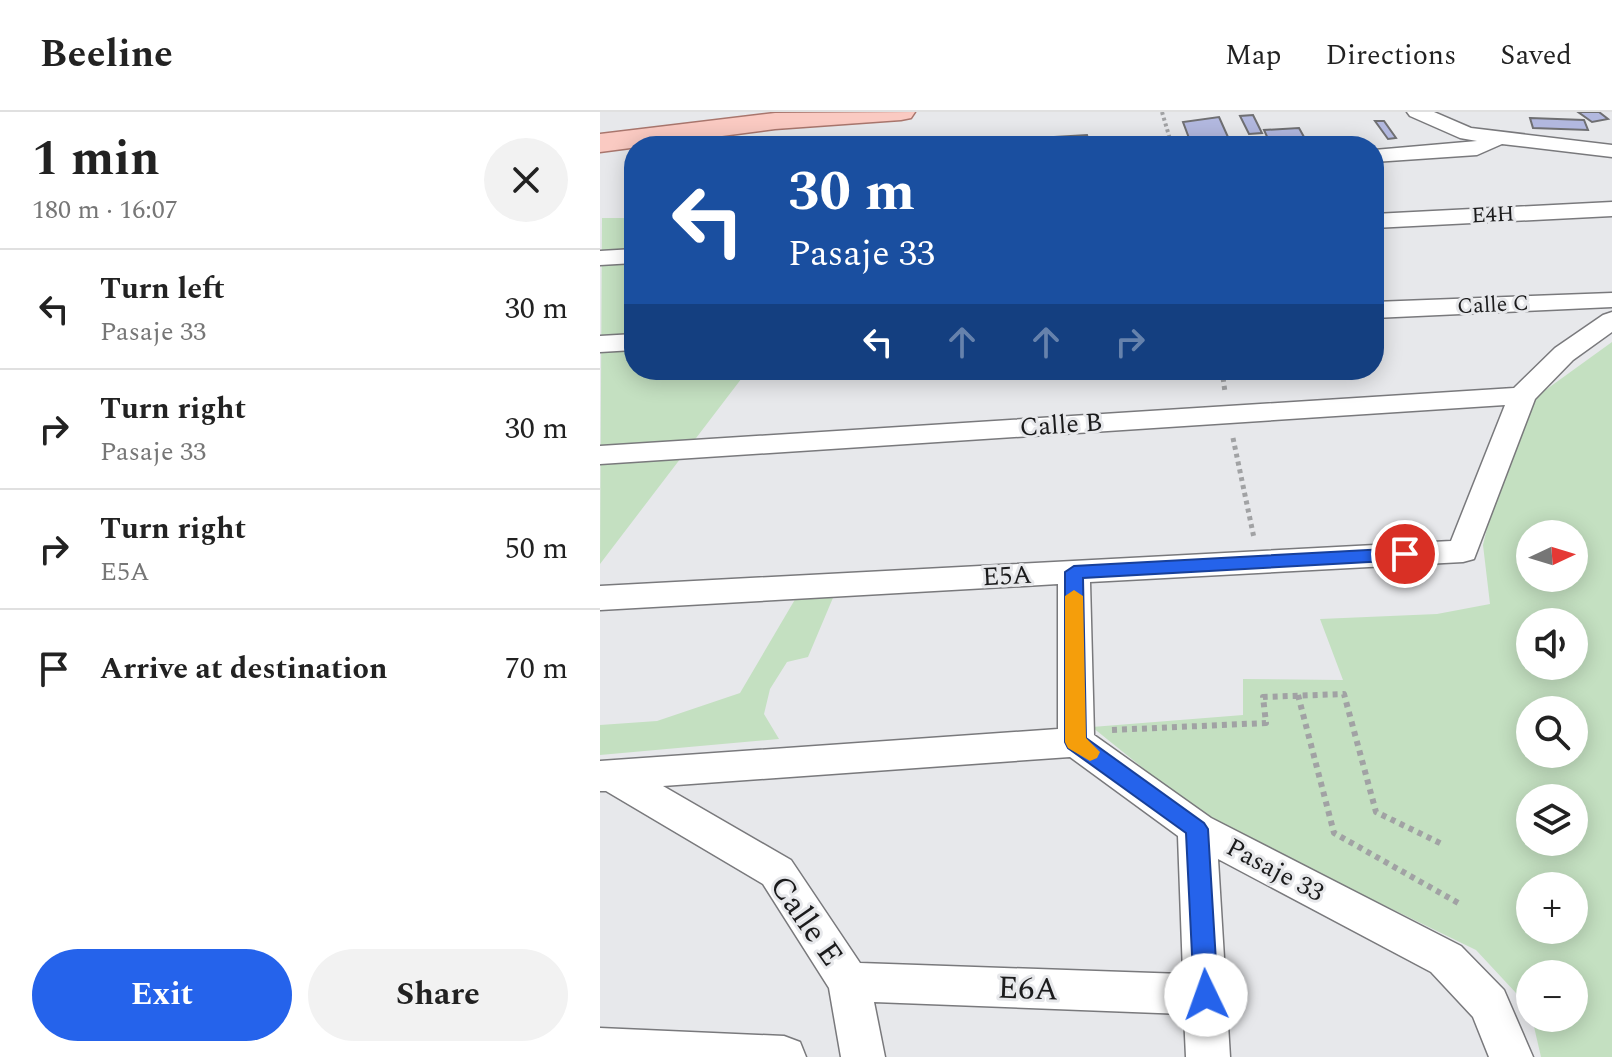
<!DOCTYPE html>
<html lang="en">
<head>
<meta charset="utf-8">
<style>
	:root { --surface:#fff; --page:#f2f2f2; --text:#222; --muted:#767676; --line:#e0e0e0; --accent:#2563eb }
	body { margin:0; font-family:Spectral,serif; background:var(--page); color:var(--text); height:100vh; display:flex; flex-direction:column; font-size:30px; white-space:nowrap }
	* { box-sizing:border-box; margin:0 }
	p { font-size:26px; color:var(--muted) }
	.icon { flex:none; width:44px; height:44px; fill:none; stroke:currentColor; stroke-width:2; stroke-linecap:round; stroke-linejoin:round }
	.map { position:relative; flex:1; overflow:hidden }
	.panel { display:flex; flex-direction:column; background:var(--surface); width:600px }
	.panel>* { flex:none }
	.banner { position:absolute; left:24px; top:24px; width:760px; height:244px; border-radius:32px; box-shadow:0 4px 20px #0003; background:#1a4fa0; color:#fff; overflow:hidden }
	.needle { width:52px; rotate:86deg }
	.controls { position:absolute; left:916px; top:408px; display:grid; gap:16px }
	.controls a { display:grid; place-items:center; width:72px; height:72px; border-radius:50%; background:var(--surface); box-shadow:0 4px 20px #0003; font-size:40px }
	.pin { position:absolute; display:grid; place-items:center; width:68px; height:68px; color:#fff; margin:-34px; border:4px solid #fff; border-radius:50%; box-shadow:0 2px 8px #0007 }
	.me { position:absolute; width:88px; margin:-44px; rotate:357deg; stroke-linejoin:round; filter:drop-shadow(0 0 6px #0008) }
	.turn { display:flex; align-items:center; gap:28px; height:168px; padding:0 32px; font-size:36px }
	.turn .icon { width:104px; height:104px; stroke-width:2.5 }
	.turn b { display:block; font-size:56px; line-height:68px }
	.lanes { display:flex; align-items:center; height:76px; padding:0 32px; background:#0003; justify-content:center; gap:40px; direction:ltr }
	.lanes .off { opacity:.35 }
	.round { display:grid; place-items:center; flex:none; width:84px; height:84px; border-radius:42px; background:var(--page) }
	.head { display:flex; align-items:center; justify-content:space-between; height:136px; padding:0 32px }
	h1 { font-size:48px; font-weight:700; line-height:60px }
	.cta { display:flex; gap:16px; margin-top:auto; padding:16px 32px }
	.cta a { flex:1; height:92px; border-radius:48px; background:var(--accent); color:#fff; font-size:32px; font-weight:700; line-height:92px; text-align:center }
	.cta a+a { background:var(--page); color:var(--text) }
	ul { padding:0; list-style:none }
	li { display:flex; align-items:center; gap:24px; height:120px; padding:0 32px; border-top:2px solid var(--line) }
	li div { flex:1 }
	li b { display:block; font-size:30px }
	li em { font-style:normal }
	header { display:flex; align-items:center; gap:48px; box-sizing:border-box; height:112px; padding:0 40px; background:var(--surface); border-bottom:2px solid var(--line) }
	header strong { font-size:38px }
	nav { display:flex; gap:44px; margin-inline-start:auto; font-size:28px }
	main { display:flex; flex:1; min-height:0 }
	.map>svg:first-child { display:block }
</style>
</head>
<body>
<header>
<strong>Beeline</strong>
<nav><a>Map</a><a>Directions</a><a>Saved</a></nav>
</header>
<main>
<section class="panel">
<div class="head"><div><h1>1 min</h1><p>180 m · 16:07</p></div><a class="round"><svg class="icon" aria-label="close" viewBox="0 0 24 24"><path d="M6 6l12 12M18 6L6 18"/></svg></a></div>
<ul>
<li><svg class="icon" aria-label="left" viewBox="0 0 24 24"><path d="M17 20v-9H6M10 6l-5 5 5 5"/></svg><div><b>Turn left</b><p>Pasaje 33</p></div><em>30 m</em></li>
<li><svg class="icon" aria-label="right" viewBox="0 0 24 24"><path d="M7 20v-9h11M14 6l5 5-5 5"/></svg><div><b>Turn right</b><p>Pasaje 33</p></div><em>30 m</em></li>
<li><svg class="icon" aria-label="right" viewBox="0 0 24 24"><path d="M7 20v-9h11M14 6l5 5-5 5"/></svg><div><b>Turn right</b><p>E5A</p></div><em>50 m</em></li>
<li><svg class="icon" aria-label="arrive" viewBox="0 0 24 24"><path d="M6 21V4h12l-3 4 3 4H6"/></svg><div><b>Arrive at destination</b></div><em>70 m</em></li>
</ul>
<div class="cta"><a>Exit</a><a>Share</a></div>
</section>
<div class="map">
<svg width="1012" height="945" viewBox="0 0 1012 945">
	<rect width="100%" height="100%" fill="#e7e8eb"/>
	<path fill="#c4e0c1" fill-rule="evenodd" d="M 2,106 L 34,106 L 34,258 L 148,258 L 0,452 Z
		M 1012,230 L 1012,945 L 941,945 L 932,906 L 974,906 L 974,862 L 930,862 L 930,896 L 876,838 L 605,706 L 492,615 L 643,603 L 643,567 L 743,568 L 720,507 L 837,502 L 890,492 L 883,433 L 915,300 ZM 930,422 L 974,422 L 974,466 L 930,466 ZM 930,510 L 974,510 L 974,554 L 930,554 ZM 930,598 L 974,598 L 974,642 L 930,642 ZM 930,686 L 974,686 L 974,730 L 930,730 ZM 930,774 L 974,774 L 974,818 L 930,818 Z
		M 235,481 L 208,545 L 187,550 L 170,577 L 164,602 L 179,627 L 0,643 L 0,613 L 57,609 L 140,581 L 197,484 Z"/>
	<path fill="#b2b8df" stroke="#6f6f72" stroke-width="2" d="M 978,0 L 999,0 L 1008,7 L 992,10 Z
		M 653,3 L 662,21 L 649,22 L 640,4 Z
		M 619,5 L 632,34 L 592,34 L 583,10 Z
		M 930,6 L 984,8 L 988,18 L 933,16 Z
		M 775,9 L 784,9 L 796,26 L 788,27 Z
		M 699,16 L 709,34 L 697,34 L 693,27 L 669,29 L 664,18 Z
		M 487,23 L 490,34 L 405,34 L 404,28 Z
		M 335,26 L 331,34 L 296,34 L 299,29 Z
		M 667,26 L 670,34 L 632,34 L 630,28 Z"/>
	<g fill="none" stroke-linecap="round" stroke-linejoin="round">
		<g stroke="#79797c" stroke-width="3">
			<path id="minor" d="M 807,0 L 834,0 L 871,16 L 1012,33 L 1012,45 L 902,32 L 877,43 L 774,50 L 774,38 L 877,29 L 860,26 L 810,4 Z
				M 1012,90 L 1012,104 L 774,116 L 774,102 Z
				M 34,137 L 34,151 L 0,153 L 0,139 Z
				M 1012,181 L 1012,195 L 774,206 L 774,190 Z
				M 1012,200 L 1012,220 L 973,248 L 935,287 L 874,447 L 863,450 L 490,470 L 494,623 L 611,706 L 861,834 L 904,878 L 933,945 L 889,945 L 873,905 L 831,860 L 618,747 L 630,945 L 586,945 L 584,902 L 274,890 L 285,945 L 241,945 L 229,876 L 163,772 L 6,679 L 0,679 L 0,649 L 458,617 L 458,472 L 0,498 L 0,474 L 851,429 L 905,293 L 0,352 L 0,334 L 914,276 L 955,236 L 1003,203 ZM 470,645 L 578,724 L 583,862 L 260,851 L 191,748 L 63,674 Z
				M 34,222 L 34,238 L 0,240 L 0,224 Z
				M 0,916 L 184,924 L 200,930 L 206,945 L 0,945 Z"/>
		</g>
		<g stroke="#a9766d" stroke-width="3">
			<path id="primary" d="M 315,0 L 311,6 L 301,8 L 175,17 L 0,40 L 0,22 L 175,1 Z"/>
		</g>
		<path stroke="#a1a2a4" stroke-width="4" stroke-dasharray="3 3" stroke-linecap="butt" d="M 562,0 L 572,34"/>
		<path stroke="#a1a2a4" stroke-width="5" stroke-dasharray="4 4" stroke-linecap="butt" d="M 622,258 L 625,280
			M 633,326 L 654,426"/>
		<path stroke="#a1a2a4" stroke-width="6" stroke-dasharray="5 5" stroke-linecap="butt" d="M 698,583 L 734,721 L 860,792
			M 512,618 L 666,611 L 663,585 L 744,582 L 776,700 L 842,732"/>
		<use href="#minor" fill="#fff" fill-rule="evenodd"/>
		<use href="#primary" fill="#facac2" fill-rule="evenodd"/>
	</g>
	<path fill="#2563eb" stroke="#184099" stroke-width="2" d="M 805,436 L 813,442 L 805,448 L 483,466 L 486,626 L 604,711 L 608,717 L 618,883 L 615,891 L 606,894 L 598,891 L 594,883 L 586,721 L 468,636 L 465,630 L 465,460 L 474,454 Z"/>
	<path fill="#f59e0b" d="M 474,478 L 483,484 L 486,626 L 500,640 L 497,646 L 490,649 L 468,636 L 465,630 L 465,484 Z"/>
	<g text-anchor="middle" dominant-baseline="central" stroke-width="6" stroke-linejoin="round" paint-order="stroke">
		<g font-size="22" fill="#1b1b1c" stroke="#e7e8eb">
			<text transform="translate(893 103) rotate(-3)">E4H</text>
			<text transform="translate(893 193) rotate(-3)">Calle C</text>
		</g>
		<g font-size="26" fill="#1b1b1c" stroke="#e7e8eb">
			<text transform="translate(461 313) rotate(-4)">Calle B</text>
			<text transform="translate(407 464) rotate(-3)">E5A</text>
			<text transform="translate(675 758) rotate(28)">Pasaje 33</text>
		</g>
		<g font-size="32" fill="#1b1b1c" stroke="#e7e8eb">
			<text transform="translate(206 809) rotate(55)">Calle E</text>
			<text transform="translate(428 877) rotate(2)">E6A</text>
		</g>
	</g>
</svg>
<div class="controls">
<a><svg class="needle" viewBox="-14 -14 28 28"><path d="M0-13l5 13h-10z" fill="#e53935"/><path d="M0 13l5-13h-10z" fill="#767676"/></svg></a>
<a><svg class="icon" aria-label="sound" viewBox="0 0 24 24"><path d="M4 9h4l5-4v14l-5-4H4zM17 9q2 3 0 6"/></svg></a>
<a><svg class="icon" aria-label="search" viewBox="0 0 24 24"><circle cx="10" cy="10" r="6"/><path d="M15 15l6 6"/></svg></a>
<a><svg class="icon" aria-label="layers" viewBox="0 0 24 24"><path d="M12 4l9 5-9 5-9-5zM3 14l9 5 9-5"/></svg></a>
<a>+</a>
<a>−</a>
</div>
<div class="pin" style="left:805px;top:442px;background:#d93025"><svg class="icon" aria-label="arrive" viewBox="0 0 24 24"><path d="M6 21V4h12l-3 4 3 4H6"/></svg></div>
<svg class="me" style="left:606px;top:883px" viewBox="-20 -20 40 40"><circle r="19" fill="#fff"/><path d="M0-13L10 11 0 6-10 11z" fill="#2563eb"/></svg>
<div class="banner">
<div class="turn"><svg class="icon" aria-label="left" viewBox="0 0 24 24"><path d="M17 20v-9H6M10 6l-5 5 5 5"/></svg><div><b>30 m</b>Pasaje 33</div></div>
<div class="lanes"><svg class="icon" aria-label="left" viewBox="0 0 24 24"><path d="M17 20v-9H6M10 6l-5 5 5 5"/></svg><svg class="icon off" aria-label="ahead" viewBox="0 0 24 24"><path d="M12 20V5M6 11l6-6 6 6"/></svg><svg class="icon off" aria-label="ahead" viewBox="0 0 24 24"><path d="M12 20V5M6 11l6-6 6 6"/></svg><svg class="icon off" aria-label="right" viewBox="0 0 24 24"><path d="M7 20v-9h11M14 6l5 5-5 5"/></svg></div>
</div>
</div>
</main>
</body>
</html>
